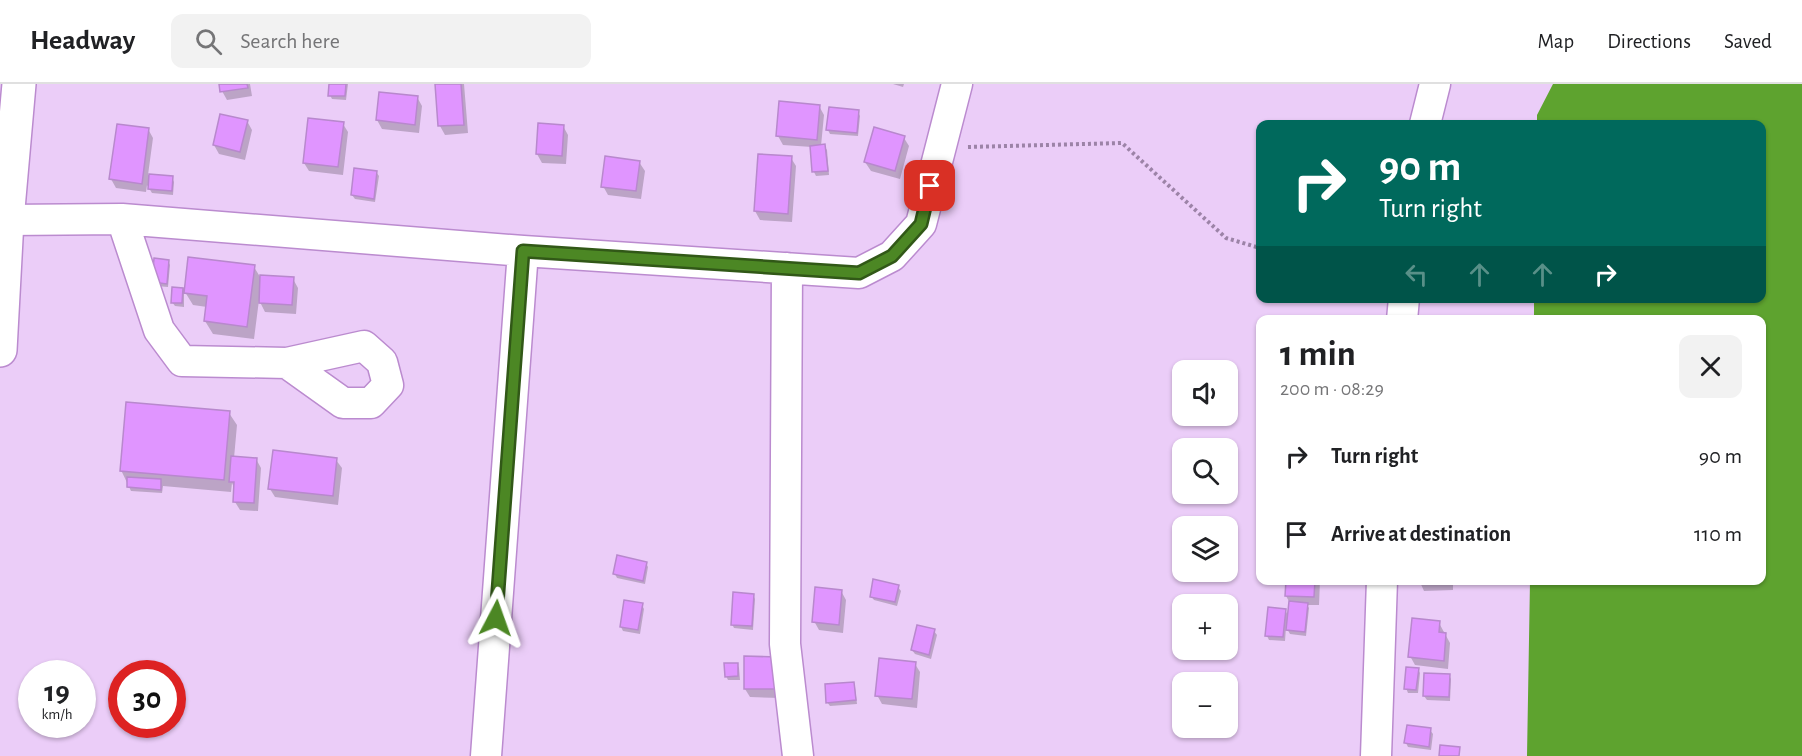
<!DOCTYPE html>
<html lang="en">
<head>
<meta charset="utf-8">
<style>
	:root { --surface:#fff; --page:#f2f2f2; --text:#202124; --muted:#757577; --line:#e0e0e0 }
	body { margin:0; font-family:"Alegreya Sans",sans-serif; background:var(--page); color:var(--text); height:100vh; display:flex; flex-direction:column; font-size:22px; white-space:nowrap }
	* { box-sizing:border-box; margin:0 }
	p { font-size:20px; color:var(--muted) }
	.icon { flex:none; width:33px; height:33px; fill:none; stroke:currentColor; stroke-width:2; stroke-linecap:round; stroke-linejoin:round }
	.map { position:relative; flex:1; overflow:hidden }
	.drawer { position:absolute; left:1256px; top:231px; width:510px; height:270px; display:flex; flex-direction:column; background:var(--surface); border-radius:12px; box-shadow:0 2px 4px #0004 }
	.drawer>* { flex:none }
	.guide { position:absolute; left:1256px; top:36px; width:510px; height:183px; border-radius:12px; box-shadow:0 2px 4px #0004; background:#00695c; color:#fff; overflow:hidden }
	.fabs { position:absolute; left:1172px; top:276px; display:grid; gap:12px }
	.fabs a { display:grid; place-items:center; width:66px; height:66px; border-radius:12px; background:var(--surface); box-shadow:0 2px 4px #0004; font-size:30px }
	.speed { position:absolute; left:18px; top:576px; display:flex; gap:12px; font-size:30px; font-weight:700; text-align:center }
	.speed>* { display:grid; place-content:center; width:78px; height:78px; border-radius:50%; background:var(--surface); box-shadow:0 2px 4px #0004; line-height:1 }
	.speed small { font-size:15px; font-weight:400 }
	.speed .limit { border:9px solid #d22; background:#fff; color:#111 }
	.pin { position:absolute; display:grid; place-items:center; width:51px; height:51px; color:#fff; margin:-26px; border-radius:12px; box-shadow:0 3px 9px #0006 }
	.me { position:absolute; width:66px; margin:-33px; rotate:4deg; stroke-linejoin:round; filter:drop-shadow(0 0 4px #0008) }
	.turn { display:flex; align-items:center; gap:21px; height:126px; padding:0 24px; font-size:27px }
	.turn .icon { width:78px; height:78px; stroke-width:2.5 }
	.turn b { display:block; font-size:42px; line-height:51px }
	.lanes { display:flex; align-items:center; height:57px; padding:0 24px; background:#0003; justify-content:center; gap:30px; direction:ltr }
	.lanes .off { opacity:.35 }
	.round { display:grid; place-items:center; flex:none; width:63px; height:63px; border-radius:12px; background:var(--page) }
	.summary { display:flex; align-items:center; justify-content:space-between; height:102px; padding:0 24px }
	h1 { font-size:36px; font-weight:700; line-height:45px }
	ul { padding:0; list-style:none }
	li { display:flex; align-items:center; gap:18px; height:78px; padding:0 24px }
	li div { flex:1 }
	li b { display:block; font-size:22px }
	li em { font-style:normal }
	header { display:flex; align-items:center; gap:36px; box-sizing:border-box; height:84px; padding:0 30px; background:var(--surface); border-bottom:2px solid var(--line) }
	header strong { font-size:28px }
	nav { display:flex; gap:33px; margin-inline-start:auto; font-size:21px }
	.search { width:420px; height:54px; background:var(--page); display:flex; align-items:center; gap:15px; box-sizing:border-box; padding:0 21px; border-radius:12px; color:var(--muted); font-size:22px }
	.map>svg:first-child { display:block }
</style>
</head>
<body>
<header>
<strong>Headway</strong>
<div class="search"><svg class="icon" aria-label="search" viewBox="0 0 24 24"><circle cx="10" cy="10" r="6"/><path d="M15 15l6 6"/></svg>Search here</div>
<nav><a>Map</a><a>Directions</a><a>Saved</a></nav>
</header>
<div class="map">
<svg width="1802" height="672" viewBox="0 0 1802 672">
	<rect width="100%" height="100%" fill="#ebcdf8"/>
	<path fill="#5ea32f" d="M 1553,0 L 1802,0 L 1802,672 L 1527,672 L 1530,497 L 1761,496 L 1761,236 L 1534,235 L 1534,215 L 1761,214 L 1761,40 L 1537,40 L 1537,31 Z"/>
	<path fill="#0003" d="M 221,0 L 250,0 L 252,12 L 227,16 L 222,7 Z
		M 330,0 L 348,0 L 346,16 L 332,15 L 330,11 Z
		M 437,0 L 464,0 L 468,49 L 445,51 L 440,42 Z
		M 893,0 L 904,0 L 903,3 Z
		M 417,13 L 422,22 L 419,49 L 382,45 L 377,36 Z
		M 819,22 L 824,31 L 821,62 L 824,62 L 827,66 L 829,91 L 816,92 L 814,88 L 812,63 L 783,61 L 778,52 Z
		M 858,28 L 860,32 L 858,52 L 830,50 L 828,46 Z
		M 247,37 L 252,46 L 245,76 L 219,70 L 214,61 Z
		M 343,40 L 348,48 L 343,91 L 309,87 L 304,79 Z
		M 563,42 L 568,51 L 566,80 L 542,79 L 537,70 Z
		M 148,45 L 153,54 L 148,91 L 172,94 L 174,98 L 173,111 L 152,109 L 147,101 L 146,108 L 116,104 L 111,95 Z
		M 904,54 L 909,62 L 900,95 L 871,87 L 865,78 Z
		M 791,74 L 796,82 L 792,138 L 760,136 L 755,127 Z
		M 639,78 L 645,87 L 641,115 L 608,111 L 603,102 Z
		M 376,88 L 379,92 L 375,118 L 355,115 L 352,111 Z
		M 168,177 L 170,181 L 168,203 L 156,202 Z
		M 254,183 L 262,196 L 293,195 L 298,204 L 296,230 L 265,228 L 259,216 L 254,255 L 213,250 L 205,237 L 207,223 L 193,221 L 185,208 Z
		M 182,205 L 184,209 L 184,223 L 175,222 L 172,218 Z
		M 229,329 L 237,341 L 234,374 L 256,375 L 261,384 L 258,427 L 240,426 L 235,418 L 235,406 L 232,399 L 231,408 L 163,402 L 162,409 L 131,407 L 121,386 Z
		M 336,376 L 342,384 L 338,421 L 275,413 L 270,405 Z
		M 646,479 L 648,483 L 645,500 L 617,494 L 615,490 Z
		M 1287,496 L 1320,496 L 1319,521 L 1307,521 L 1309,524 L 1306,552 L 1290,550 L 1286,543 L 1285,557 L 1269,556 L 1267,552 L 1285,526 L 1289,533 L 1290,519 L 1286,512 Z
		M 1419,496 L 1453,496 L 1453,506 L 1424,507 Z
		M 898,503 L 901,507 L 897,522 L 874,516 L 871,512 Z
		M 841,507 L 846,516 L 843,549 L 819,546 L 814,537 Z
		M 753,511 L 755,515 L 753,546 L 734,544 L 732,540 Z
		M 642,521 L 644,525 L 640,550 L 623,547 L 621,543 Z
		M 1439,539 L 1450,559 L 1448,585 L 1415,581 L 1410,572 Z
		M 934,547 L 937,551 L 931,575 L 915,570 L 912,566 Z
		M 775,574 L 780,614 L 750,613 L 745,605 Z
		M 737,580 L 739,584 L 740,596 L 728,596 L 726,592 Z
		M 915,580 L 920,588 L 917,624 L 882,620 L 877,611 Z
		M 1418,585 L 1420,589 L 1418,609 L 1408,609 L 1406,604 Z
		M 1449,591 L 1451,595 L 1450,617 L 1427,616 L 1424,612 Z
		M 853,599 L 855,603 L 857,620 L 830,622 L 827,618 Z
		M 1430,646 L 1433,650 L 1431,666 L 1408,663 L 1406,659 Z"/>
	<path fill="#e095ff" stroke="#b888cd" stroke-width="1.5" d="M 219,0 L 247,0 L 248,4 L 220,8 Z
		M 329,0 L 346,0 L 345,12 L 328,12 Z
		M 435,0 L 461,0 L 464,41 L 438,42 Z
		M 379,8 L 418,12 L 415,41 L 376,36 Z
		M 779,17 L 820,21 L 817,56 L 776,52 Z
		M 829,23 L 859,26 L 857,49 L 826,46 Z
		M 220,30 L 248,36 L 240,68 L 213,61 Z
		M 308,34 L 344,38 L 338,83 L 303,79 Z
		M 538,39 L 564,41 L 562,72 L 536,70 Z
		M 117,40 L 149,44 L 142,100 L 109,95 Z
		M 874,43 L 905,52 L 895,87 L 864,78 Z
		M 825,60 L 828,87 L 812,88 L 810,62 Z
		M 758,70 L 792,72 L 788,130 L 754,127 Z
		M 605,72 L 640,77 L 636,107 L 601,103 Z
		M 354,84 L 377,87 L 374,115 L 351,111 Z
		M 149,90 L 173,92 L 172,107 L 148,105 Z
		M 188,173 L 255,181 L 247,243 L 204,237 L 207,212 L 184,209 Z
		M 154,174 L 169,176 L 167,200 L 152,198 Z
		M 260,191 L 294,193 L 292,221 L 259,219 Z
		M 172,203 L 183,204 L 182,219 L 171,219 Z
		M 126,318 L 230,327 L 224,396 L 120,387 Z
		M 273,366 L 337,374 L 333,412 L 268,405 Z
		M 231,372 L 257,374 L 254,419 L 233,418 L 234,398 L 229,398 Z
		M 127,393 L 161,395 L 161,406 L 127,403 Z
		M 617,471 L 647,478 L 643,497 L 613,490 Z
		M 873,495 L 899,501 L 895,518 L 870,513 Z
		M 1286,496 L 1315,496 L 1314,513 L 1285,512 Z
		M 1418,496 L 1449,496 L 1449,497 L 1418,499 Z
		M 815,503 L 842,506 L 839,541 L 812,538 Z
		M 733,508 L 754,510 L 752,542 L 731,541 Z
		M 624,516 L 643,519 L 638,546 L 620,543 Z
		M 1289,517 L 1308,519 L 1305,548 L 1286,546 Z
		M 1268,523 L 1286,525 L 1283,553 L 1265,552 Z
		M 1412,534 L 1440,537 L 1439,548 L 1446,549 L 1444,577 L 1408,573 Z
		M 917,541 L 935,545 L 929,571 L 911,566 Z
		M 744,572 L 776,573 L 776,605 L 744,605 Z
		M 879,574 L 916,578 L 912,615 L 875,612 Z
		M 724,579 L 738,579 L 738,592 L 725,593 Z
		M 1406,583 L 1419,584 L 1416,606 L 1404,605 Z
		M 1424,589 L 1450,590 L 1449,613 L 1423,612 Z
		M 854,598 L 856,616 L 826,619 L 825,600 Z
		M 1407,641 L 1431,644 L 1429,663 L 1404,659 Z
		M 1440,661 L 1460,663 L 1459,672 L 1439,672 Z"/>
	<g fill="none" stroke-linecap="round" stroke-linejoin="round">
		<g stroke="#bb8bcf" stroke-width="33">
			<path id="minor" d="M 1425,40 L 1435,0
				M 122,135 L 159,246 L 182,277 L 287,279 L 343,319 L 371,319 L 388,301 L 382,278 L 364,262 L 287,279
				M 7,136 L 122,135 L 523,167 L 859,189 L 892,172 L 921,140 L 957,0
				M 787,184 L 785,560 L 798,672
				M 1402,236 L 1404,214
				M 486,672 L 523,167
				M 1376,672 L 1382,496"/>
		</g>
		<g stroke="#bb8bcf" stroke-width="36">
			<path id="major" d="M 0,266 L 7,136 L 19,0"/>
		</g>
		<path stroke="#9c83a7" stroke-width="4" stroke-dasharray="3 3" stroke-linecap="butt" d="M 968,63 L 1122,59 L 1226,154 L 1260,164"/>
		<use href="#minor" stroke="#fff" stroke-width="30"/>
		<use href="#major" stroke="#fff" stroke-width="33"/>
	</g>
	<g fill="none" stroke-linecap="round" stroke-linejoin="round">
		<g stroke="#315817" stroke-width="15">
			<path id="route" d="M 496,534 L 523,167 L 859,189 L 892,172 L 921,140 L 930,102"/>
		</g>
		<use href="#route" stroke="#4c8724" stroke-width="10"/>
	</g>
</svg>
<div class="fabs">
<a><svg class="icon" aria-label="sound" viewBox="0 0 24 24"><path d="M4 9h4l5-4v14l-5-4H4zM17 9q2 3 0 6"/></svg></a>
<a><svg class="icon" aria-label="search" viewBox="0 0 24 24"><circle cx="10" cy="10" r="6"/><path d="M15 15l6 6"/></svg></a>
<a><svg class="icon" aria-label="layers" viewBox="0 0 24 24"><path d="M12 4l9 5-9 5-9-5zM3 14l9 5 9-5"/></svg></a>
<a>+</a>
<a>−</a>
</div>
<div class="speed"><div>19<small>km/h</small></div><div class="limit">30</div></div>
<div class="pin" style="left:930px;top:102px;background:#d93025"><svg class="icon" aria-label="arrive" viewBox="0 0 24 24"><path d="M6 21V4h12l-3 4 3 4H6"/></svg></div>
<svg class="me" style="left:496px;top:534px" viewBox="-20 -20 40 40"><path d="M0-17L14 15 0 8-14 15z" fill="#4c8724" stroke="#fff" stroke-width="4"/></svg>
<div class="guide">
<div class="turn"><svg class="icon" aria-label="right" viewBox="0 0 24 24"><path d="M7 20v-9h11M14 6l5 5-5 5"/></svg><div><b>90 m</b>Turn right</div></div>
<div class="lanes"><svg class="icon off" aria-label="left" viewBox="0 0 24 24"><path d="M17 20v-9H6M10 6l-5 5 5 5"/></svg><svg class="icon off" aria-label="ahead" viewBox="0 0 24 24"><path d="M12 20V5M6 11l6-6 6 6"/></svg><svg class="icon off" aria-label="ahead" viewBox="0 0 24 24"><path d="M12 20V5M6 11l6-6 6 6"/></svg><svg class="icon" aria-label="right" viewBox="0 0 24 24"><path d="M7 20v-9h11M14 6l5 5-5 5"/></svg></div>
</div>
<section class="drawer">
<div class="summary"><div><h1>1 min</h1><p>200 m · 08:29</p></div><a class="round"><svg class="icon" aria-label="close" viewBox="0 0 24 24"><path d="M6 6l12 12M18 6L6 18"/></svg></a></div>
<ul>
<li><svg class="icon" aria-label="right" viewBox="0 0 24 24"><path d="M7 20v-9h11M14 6l5 5-5 5"/></svg><div><b>Turn right</b></div><em>90 m</em></li>
<li><svg class="icon" aria-label="arrive" viewBox="0 0 24 24"><path d="M6 21V4h12l-3 4 3 4H6"/></svg><div><b>Arrive at destination</b></div><em>110 m</em></li>
</ul>
</section>
</div>
</body>
</html>
